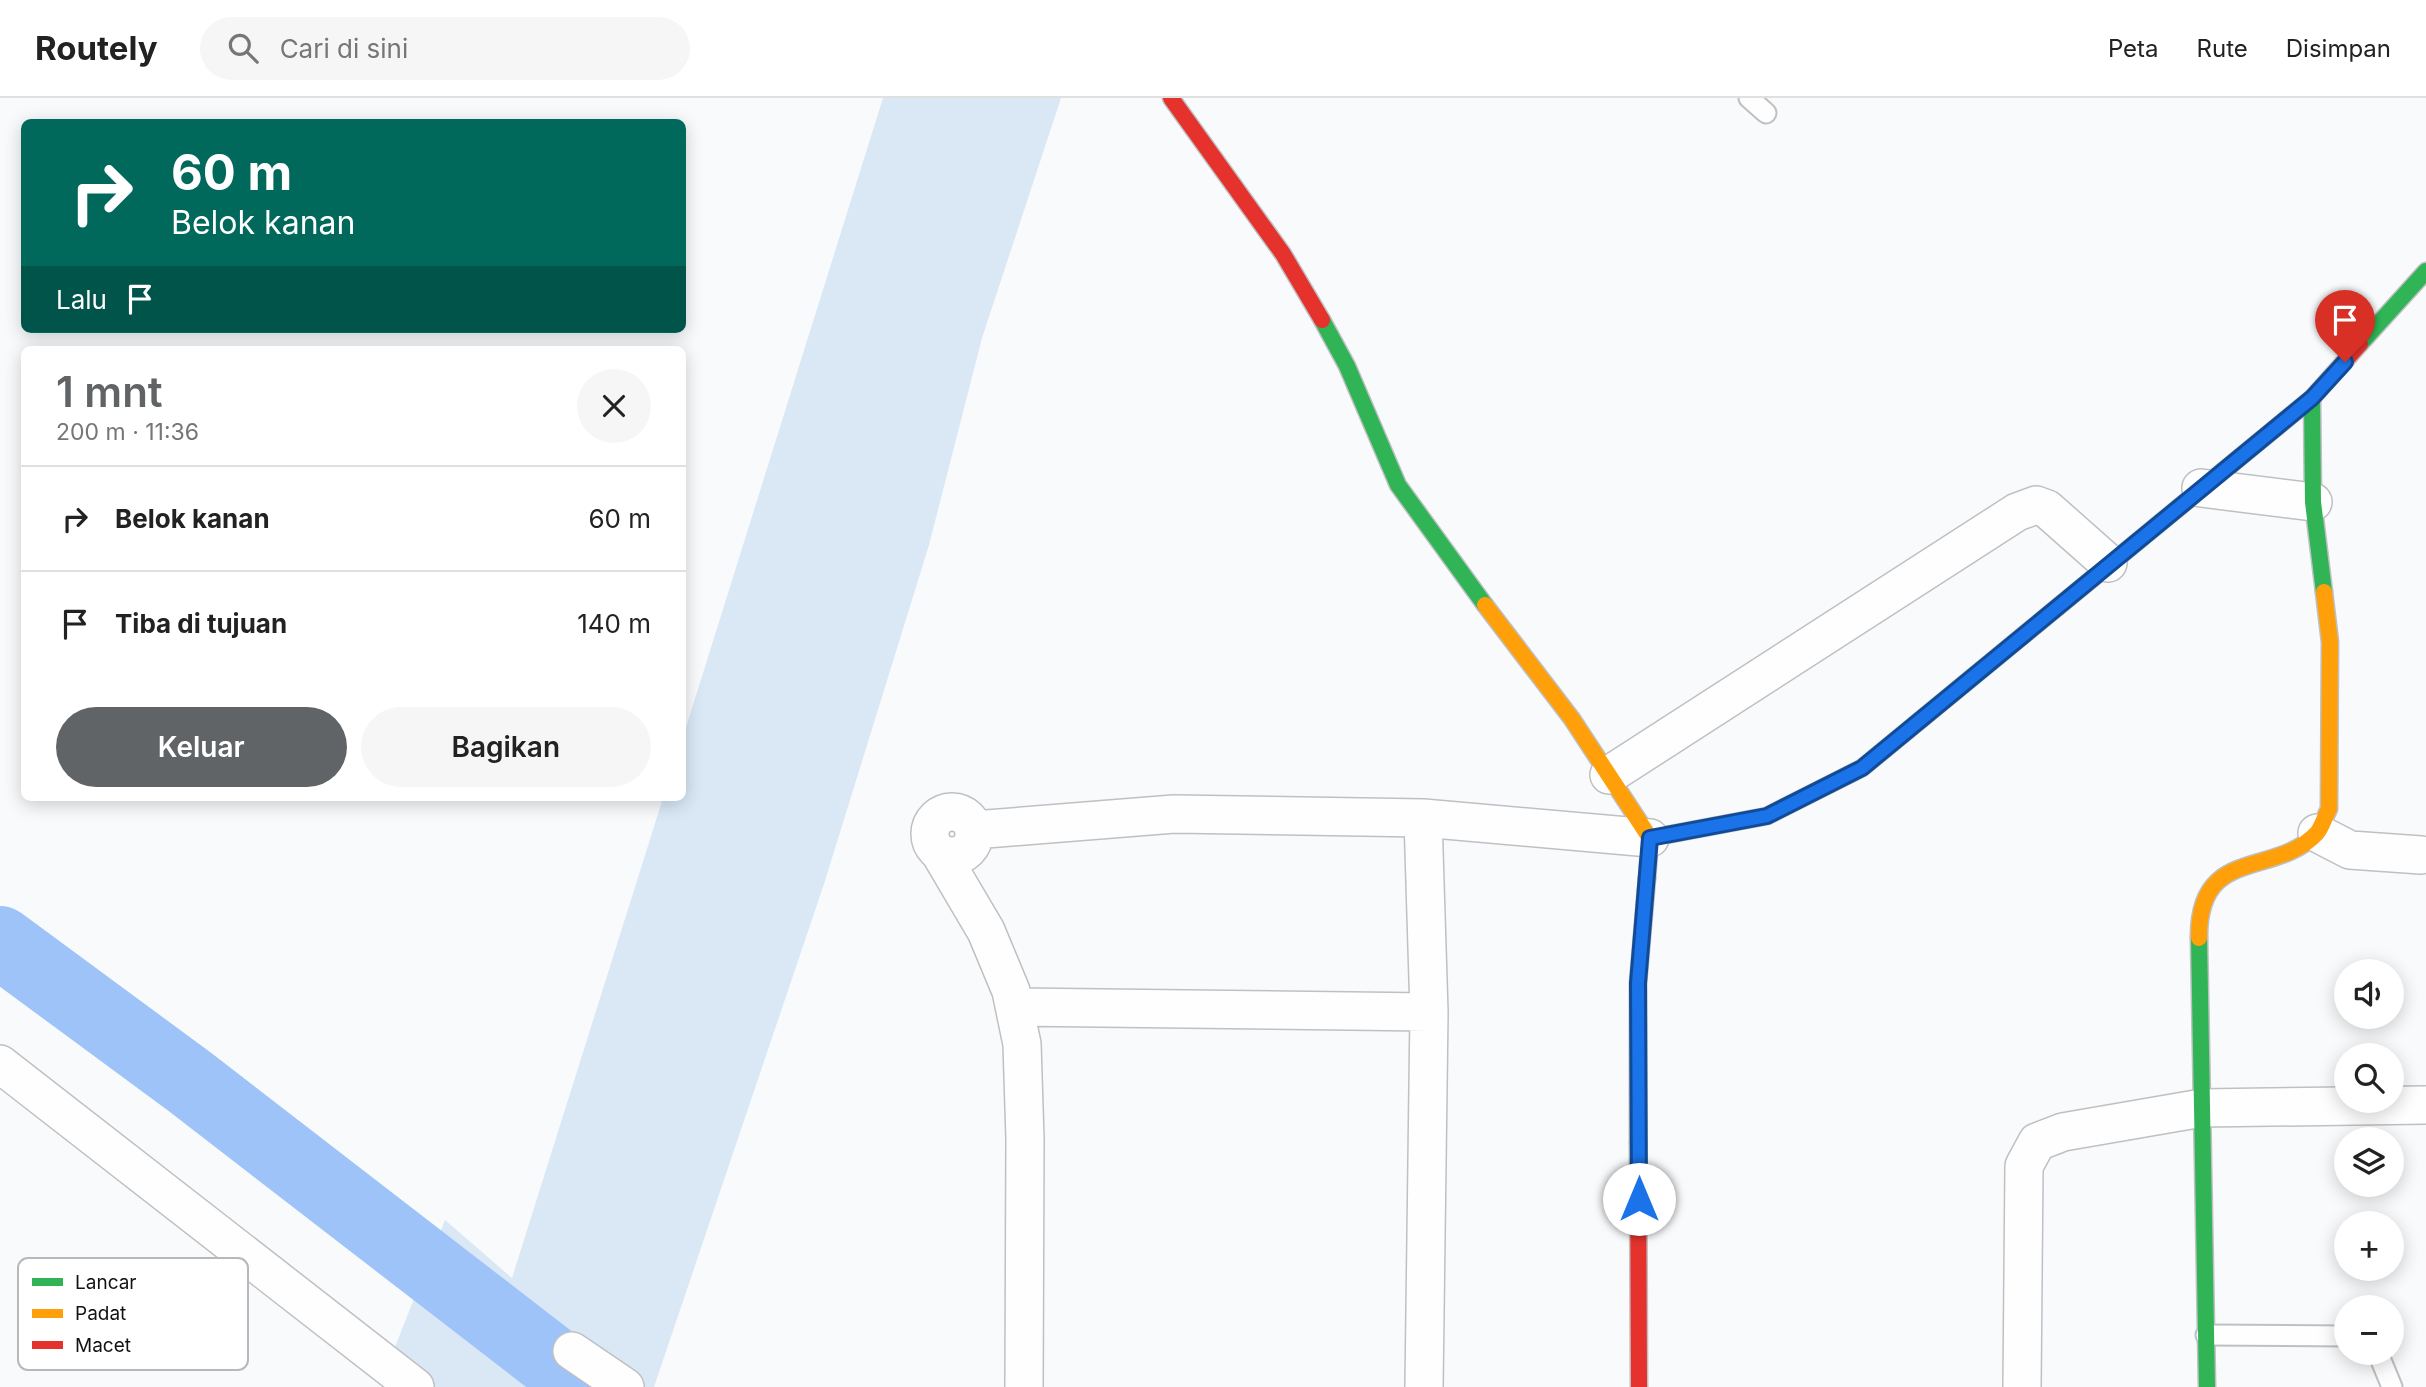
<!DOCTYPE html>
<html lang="id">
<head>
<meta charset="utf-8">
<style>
	:root { --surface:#fff; --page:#f6f6f6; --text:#222; --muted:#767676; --line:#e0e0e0; --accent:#616466 }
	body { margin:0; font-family:Inter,sans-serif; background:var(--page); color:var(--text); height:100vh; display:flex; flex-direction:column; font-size:26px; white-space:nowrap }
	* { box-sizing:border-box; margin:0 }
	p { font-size:23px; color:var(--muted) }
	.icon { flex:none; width:38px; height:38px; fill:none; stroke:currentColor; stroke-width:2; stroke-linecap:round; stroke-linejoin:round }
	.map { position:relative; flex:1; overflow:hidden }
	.sheet { position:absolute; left:21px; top:248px; width:665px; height:455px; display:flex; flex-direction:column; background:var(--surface); border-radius:10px; box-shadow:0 4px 18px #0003 }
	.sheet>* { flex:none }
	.guide { position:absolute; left:21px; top:21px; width:665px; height:214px; border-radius:10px; box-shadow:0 4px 18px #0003; background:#00695c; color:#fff; overflow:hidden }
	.buttons { position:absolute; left:2334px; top:861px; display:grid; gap:14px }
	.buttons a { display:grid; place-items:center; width:70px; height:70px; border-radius:50%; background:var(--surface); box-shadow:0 4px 18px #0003; font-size:35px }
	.pin { position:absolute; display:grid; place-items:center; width:60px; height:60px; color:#fff; margin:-72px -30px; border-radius:50% 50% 50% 0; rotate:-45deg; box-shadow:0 0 7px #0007 }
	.pin .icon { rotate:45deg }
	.me { position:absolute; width:77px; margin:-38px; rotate:0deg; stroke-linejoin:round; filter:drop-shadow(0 0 5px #0008) }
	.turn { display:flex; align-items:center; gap:24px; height:147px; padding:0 35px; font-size:32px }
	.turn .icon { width:91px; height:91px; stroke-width:2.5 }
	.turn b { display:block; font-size:49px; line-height:60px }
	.then { display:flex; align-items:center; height:66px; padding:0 35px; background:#0003; gap:14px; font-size:26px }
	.round { display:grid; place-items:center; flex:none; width:74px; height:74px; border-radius:37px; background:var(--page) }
	.overview { display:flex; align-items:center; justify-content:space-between; height:119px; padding:0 35px }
	h1 { font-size:42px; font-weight:600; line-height:52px; color:var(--accent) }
	.action { display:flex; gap:14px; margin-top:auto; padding:14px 35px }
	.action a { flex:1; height:80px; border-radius:42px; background:var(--accent); color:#fff; font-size:28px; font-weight:600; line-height:80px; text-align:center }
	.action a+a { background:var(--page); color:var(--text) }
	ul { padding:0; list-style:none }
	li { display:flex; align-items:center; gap:21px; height:105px; padding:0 35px; border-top:2px solid var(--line) }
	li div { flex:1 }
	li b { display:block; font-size:26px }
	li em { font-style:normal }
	header { display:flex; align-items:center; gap:42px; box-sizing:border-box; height:98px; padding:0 35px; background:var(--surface); border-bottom:2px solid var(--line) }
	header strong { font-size:33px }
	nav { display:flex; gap:38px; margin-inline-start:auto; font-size:24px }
	.search { width:490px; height:63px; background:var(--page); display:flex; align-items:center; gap:18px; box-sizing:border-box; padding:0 24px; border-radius:38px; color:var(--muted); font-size:26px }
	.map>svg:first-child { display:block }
</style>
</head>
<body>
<header>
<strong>Routely</strong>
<div class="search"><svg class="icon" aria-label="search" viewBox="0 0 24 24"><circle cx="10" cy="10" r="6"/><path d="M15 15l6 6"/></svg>Cari di sini</div>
<nav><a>Peta</a><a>Rute</a><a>Disimpan</a></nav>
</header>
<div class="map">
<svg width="2426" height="1289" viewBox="0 0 2426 1289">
	<rect width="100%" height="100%" fill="#f8fafc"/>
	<path fill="#dae8f6" d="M 883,0 L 1061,0 L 982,240 L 929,447 L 824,786 L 654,1289 L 392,1289 L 382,1282 L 445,1122 L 512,1180 L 663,700 L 682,700 L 683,639 Z"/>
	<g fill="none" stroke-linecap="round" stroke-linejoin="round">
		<path stroke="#9ec3f8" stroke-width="72" d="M 0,844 L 190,984 L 585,1289"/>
		<g stroke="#bec0c3" stroke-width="23">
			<path id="lane" d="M 1749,0 L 1766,15
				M 2206,1237 L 2347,1238
				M 2378,1255 L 2392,1289"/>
		</g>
		<g stroke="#bec0c3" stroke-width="40">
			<path id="street" d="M 2201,390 L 2313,404
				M 1609,677 L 2017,414 L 2036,407 L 2047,411 L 2108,465
				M930 736a22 22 0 1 1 44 0a22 22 0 1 1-44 0Z
				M 974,732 L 1174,716 L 1423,720 L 1650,740
				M 2317,735 L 2350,752 L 2421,757
				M 940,755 L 986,833 L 1011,893 L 1022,946 L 1025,1041 L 1024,1289
				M 1015,909 L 1429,914 L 1423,720
				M 0,966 L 415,1289
				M 572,1253 L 625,1289
				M 1424,1289 L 1429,914
				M 2022,1289 L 2024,1068 L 2037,1044 L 2063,1034 L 2202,1010 L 2426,1007"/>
		</g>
		<g stroke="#bec0c3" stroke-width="19">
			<path id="fast" d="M 1322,222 L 1347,268 L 1398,387 L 1485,507
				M 2360,246 L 2426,173
				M 2312,300 L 2313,404 L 2324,494
				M 1647,780 L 1650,740 L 1767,718 L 1862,670 L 2121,457
				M 2199,840 L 2207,1289"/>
		</g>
		<g stroke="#bec0c3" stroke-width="19">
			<path id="slow" d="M 1485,507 L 1572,621 L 1650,740
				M 2199,840 C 2198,747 2275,780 2317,735 C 2322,729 2325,718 2329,711 L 2330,544 L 2324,494
				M 1638,1045 L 1638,885 L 1647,780"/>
		</g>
		<g stroke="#bec0c3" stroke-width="19">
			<path id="jam" d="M 1171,0 L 1283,156 L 1322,222
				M 2121,457 L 2312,300 L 2360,246
				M 1638,1045 L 1639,1289"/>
		</g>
		<use href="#lane" stroke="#fefeff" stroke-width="19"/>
		<use href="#street" stroke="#fefeff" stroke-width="37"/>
		<use href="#fast" stroke="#30b455" stroke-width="16"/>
		<use href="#slow" stroke="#ff9f0a" stroke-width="16"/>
		<use href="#jam" stroke="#e5322d" stroke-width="16"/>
	</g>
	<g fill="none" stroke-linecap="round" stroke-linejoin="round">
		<g stroke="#114b97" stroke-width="18">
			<path id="route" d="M 1639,1101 L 1638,885 L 1650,740 L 1767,718 L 1862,670 L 2312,300 L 2345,264"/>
		</g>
		<use href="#route" stroke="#1a73e8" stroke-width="12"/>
	</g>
	<rect x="18" y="1160" width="230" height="112" rx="10" fill="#fff" stroke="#b7b8b9" stroke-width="2"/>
	<rect x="32" y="1180" width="31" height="8" fill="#30b455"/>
	<rect x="32" y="1211" width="31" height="9" fill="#ff9f0a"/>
	<rect x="32" y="1243" width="31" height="8" fill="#e5322d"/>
	<g font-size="19" fill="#101316">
		<text x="75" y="1191">Lancar</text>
		<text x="75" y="1222">Padat</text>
		<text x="75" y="1254">Macet</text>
	</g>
</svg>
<div class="buttons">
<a><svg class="icon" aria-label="sound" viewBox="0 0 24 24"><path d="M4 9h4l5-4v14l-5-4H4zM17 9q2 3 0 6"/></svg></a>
<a><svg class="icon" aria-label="search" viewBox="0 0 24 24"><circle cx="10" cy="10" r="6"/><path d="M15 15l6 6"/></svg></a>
<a><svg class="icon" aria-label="layers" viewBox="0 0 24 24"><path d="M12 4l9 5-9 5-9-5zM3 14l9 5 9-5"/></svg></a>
<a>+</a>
<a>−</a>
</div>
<div class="pin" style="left:2345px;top:264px;background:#d93025"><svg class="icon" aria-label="arrive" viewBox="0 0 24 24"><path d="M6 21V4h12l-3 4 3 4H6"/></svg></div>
<svg class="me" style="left:1639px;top:1101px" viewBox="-20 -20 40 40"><circle r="19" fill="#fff"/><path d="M0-13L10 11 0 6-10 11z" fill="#1a73e8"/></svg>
<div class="guide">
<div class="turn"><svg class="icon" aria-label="right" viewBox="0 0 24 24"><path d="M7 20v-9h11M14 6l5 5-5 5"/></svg><div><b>60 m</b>Belok kanan</div></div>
<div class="then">Lalu<svg class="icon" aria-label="arrive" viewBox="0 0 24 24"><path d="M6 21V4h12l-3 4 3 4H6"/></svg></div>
</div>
<section class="sheet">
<div class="overview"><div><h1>1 mnt</h1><p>200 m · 11:36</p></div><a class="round"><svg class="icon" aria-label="close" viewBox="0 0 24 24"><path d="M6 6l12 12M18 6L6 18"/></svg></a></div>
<ul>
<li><svg class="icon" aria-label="right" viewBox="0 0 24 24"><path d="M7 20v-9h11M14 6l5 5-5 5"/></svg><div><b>Belok kanan</b></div><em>60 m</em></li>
<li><svg class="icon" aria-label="arrive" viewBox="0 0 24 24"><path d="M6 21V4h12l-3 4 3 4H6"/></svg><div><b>Tiba di tujuan</b></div><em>140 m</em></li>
</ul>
<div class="action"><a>Keluar</a><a>Bagikan</a></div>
</section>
</div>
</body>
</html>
